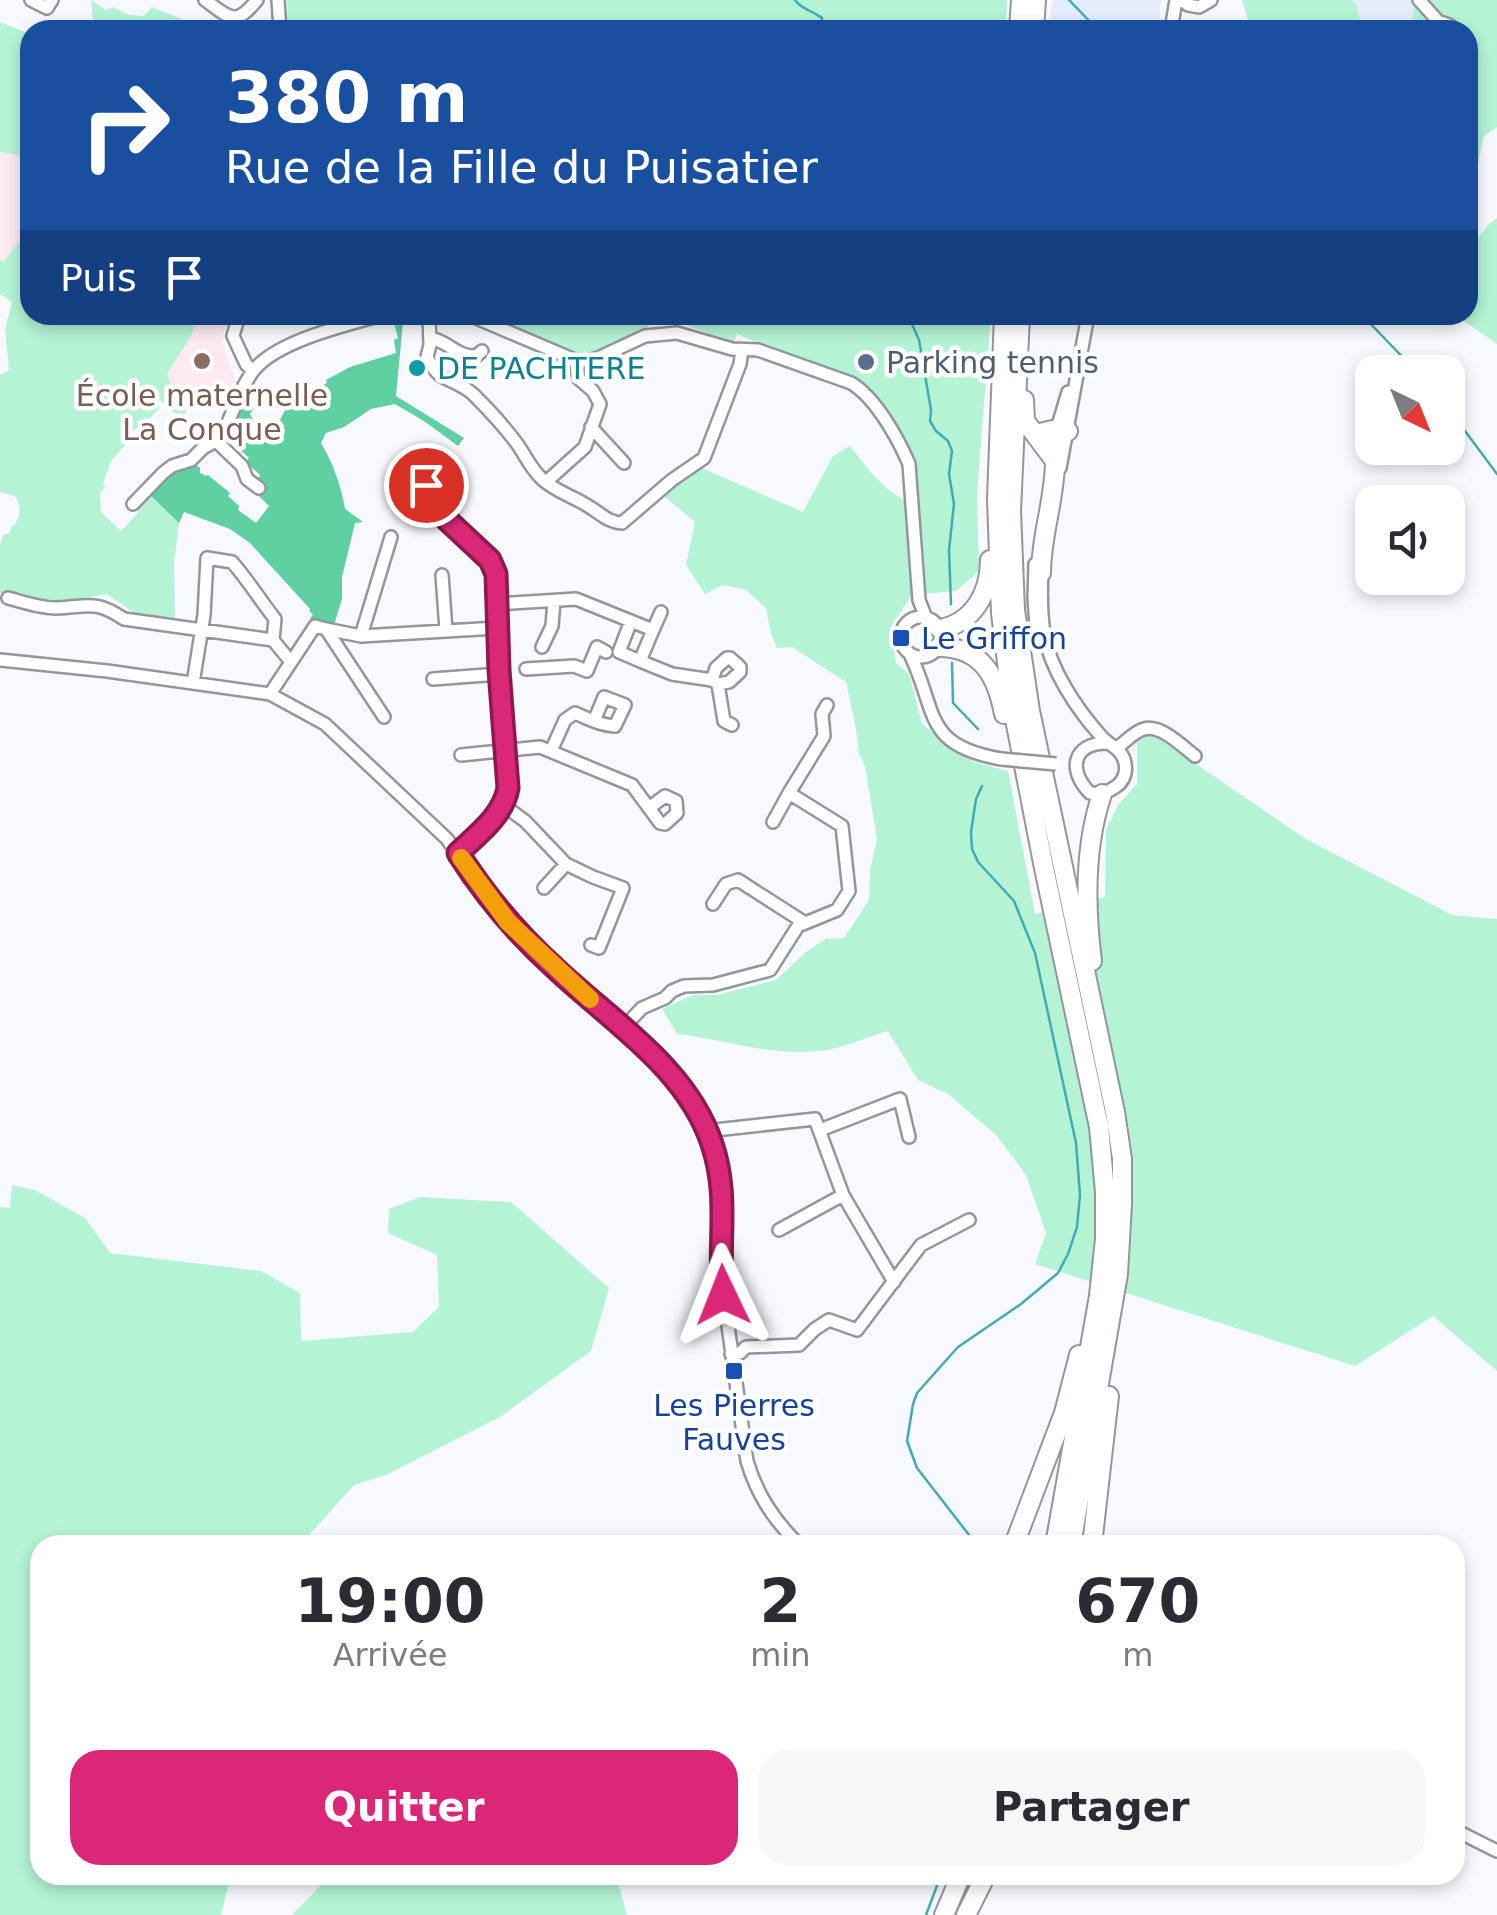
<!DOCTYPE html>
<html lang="fr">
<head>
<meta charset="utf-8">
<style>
	:root { --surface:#fff; --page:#f7f7f7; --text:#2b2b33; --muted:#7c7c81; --accent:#db2777 }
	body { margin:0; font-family:"DejaVu Sans",sans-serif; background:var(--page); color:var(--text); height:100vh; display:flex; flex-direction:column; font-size:38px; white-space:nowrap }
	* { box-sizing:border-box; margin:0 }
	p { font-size:32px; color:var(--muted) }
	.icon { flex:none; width:55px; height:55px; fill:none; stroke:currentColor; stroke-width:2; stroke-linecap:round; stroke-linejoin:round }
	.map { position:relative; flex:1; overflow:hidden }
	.drawer { position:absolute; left:30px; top:1535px; width:1435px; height:350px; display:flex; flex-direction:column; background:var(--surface); border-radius:30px; box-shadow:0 5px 15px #0003 }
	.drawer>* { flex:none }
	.guide { position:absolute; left:20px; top:20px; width:1458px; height:305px; border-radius:30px; box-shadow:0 5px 15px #0003; background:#1a4fa0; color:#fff; overflow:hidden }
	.needle { width:65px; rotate:137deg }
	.tools { position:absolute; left:1355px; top:355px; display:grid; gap:20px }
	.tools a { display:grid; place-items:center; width:110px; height:110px; border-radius:20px; background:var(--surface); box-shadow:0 5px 15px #0003; font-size:50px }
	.pin { position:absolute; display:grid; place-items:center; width:85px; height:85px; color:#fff; margin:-42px; border:5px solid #fff; border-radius:50%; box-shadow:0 2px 10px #0007 }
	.me { position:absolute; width:110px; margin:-55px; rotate:358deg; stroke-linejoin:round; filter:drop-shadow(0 0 8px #0008) }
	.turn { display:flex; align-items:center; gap:35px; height:210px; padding:0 40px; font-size:45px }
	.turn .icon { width:130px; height:130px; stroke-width:2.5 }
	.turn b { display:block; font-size:70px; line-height:85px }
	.then { display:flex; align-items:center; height:95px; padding:0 40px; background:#0003; gap:20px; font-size:38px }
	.eta { display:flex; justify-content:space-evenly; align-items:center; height:170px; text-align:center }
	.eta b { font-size:60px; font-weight:700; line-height:70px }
	.primary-button { display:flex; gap:20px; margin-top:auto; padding:20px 40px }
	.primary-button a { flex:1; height:115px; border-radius:30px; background:var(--accent); color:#fff; font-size:40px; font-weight:700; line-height:115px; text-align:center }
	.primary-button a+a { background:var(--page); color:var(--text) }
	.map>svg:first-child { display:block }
</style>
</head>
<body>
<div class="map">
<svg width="1497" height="1915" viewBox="0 0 1497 1915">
	<rect width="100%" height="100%" fill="#f7f9fe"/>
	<path fill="#e5ecfb" d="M 1052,0 L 1161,0 L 1158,30 L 1050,30 Z
		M 1352,0 L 1414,0 L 1413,27 L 1359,23 L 1357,6 Z"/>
	<path fill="#fde9f1" d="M 0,152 L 30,157 L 30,229 L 4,261 L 0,261 Z
		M 201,315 L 225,315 L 227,318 L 222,342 L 238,388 L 232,398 L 201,397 L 187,405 L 171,387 L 166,373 L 187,343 Z"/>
	<path fill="#b4f3d4" d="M 91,0 L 106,10 L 113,7 L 129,15 L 144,16 L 152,7 L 189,22 L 186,30 L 94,30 Z
		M 287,0 L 1007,0 L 1006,30 L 288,30 Z
		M 1242,0 L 1352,0 L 1357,6 L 1360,23 L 1412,27 L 1414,0 L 1497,0 L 1497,127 L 1484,136 C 1479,154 1476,185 1468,200 L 1468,30 L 1251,30 Z
		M 0,22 L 30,34 L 30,157 L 0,152 Z
		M 1497,218 L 1497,344 L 1455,315 L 1468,315 L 1468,251 L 1489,224 Z
		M 29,229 L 30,315 L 201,315 L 187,343 L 167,373 L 171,387 L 187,405 L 184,421 L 160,400 L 157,404 L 160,407 L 150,418 L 126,436 L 130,440 L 111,461 L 103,484 L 105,487 L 100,493 L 101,512 L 121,531 L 139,512 L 134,507 L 148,493 L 179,523 L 174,563 L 175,622 L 143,619 L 107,594 L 61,603 L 0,593 L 0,544 L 4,534 L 9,534 L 12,525 L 15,525 C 21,514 21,507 15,496 L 0,492 L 0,375 L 9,370 L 5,330 L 12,302 L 0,294 L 0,261 L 4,261 Z
		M 482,315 L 653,315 L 647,330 L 596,354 L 576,357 Z
		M 663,315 L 991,315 L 977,493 L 979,571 L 956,591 L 912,595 L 890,628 L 896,663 L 909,674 L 922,724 L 974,762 L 1008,771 L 1035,914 L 1105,897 L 1106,830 L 1118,805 L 1137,784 L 1137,742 L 1147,735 L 1158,738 L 1304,838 L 1452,915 L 1497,919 L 1497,1371 L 1433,1316 L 1355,1366 L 1035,1264 L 1046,1233 L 1026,1175 L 996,1135 L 948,1094 L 918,1080 L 888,1031 C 866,1037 842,1049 819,1051 C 771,1056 725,1040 677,1034 L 662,1009 L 693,995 L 717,995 L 776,980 L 807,951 L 826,939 L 844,938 L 869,900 L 870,870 L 877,839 L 865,766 L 859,754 L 856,729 L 846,682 L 792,647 L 777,648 L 771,634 L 766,608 L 746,590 L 723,585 L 705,594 L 686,565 L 695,522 L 663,495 L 702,468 L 803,512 L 833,456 L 850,446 C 870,472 888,496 919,507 L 914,460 L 908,447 L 866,387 L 852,379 L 760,347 L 758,343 L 737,334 L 733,344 Z
		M 12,1185 L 35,1190 L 85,1218 L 110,1253 L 261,1271 L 300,1293 L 301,1341 L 413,1332 L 439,1307 L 437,1255 L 388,1233 L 389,1209 L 420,1197 L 511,1202 L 609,1288 L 591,1351 L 500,1417 L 386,1475 L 354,1485 L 300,1545 L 40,1545 L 40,1875 L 225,1875 L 230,1879 L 221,1915 L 0,1915 L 0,1207 L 10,1208 Z
		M 327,1875 L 616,1875 L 627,1915 L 292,1915 L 319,1887 Z"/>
	<path fill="#5fd0a1" d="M 393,319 L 403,322 L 396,396 L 464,438 L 458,446 L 424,421 L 395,404 L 371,409 L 344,427 L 326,433 L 321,443 C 333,463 341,486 345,509 L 363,522 L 355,523 L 342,577 L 342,599 L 333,628 L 325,628 L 310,619 L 313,614 L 310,612 L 310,609 L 250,543 L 230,529 L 184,512 L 179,523 L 148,493 L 168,473 L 194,463 L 200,468 L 200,473 L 206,476 L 208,475 L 230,493 L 228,496 L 239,506 L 238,510 L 256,523 L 269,506 L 258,495 L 265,485 L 258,480 L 260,475 L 246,463 L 249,458 L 227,437 L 249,396 L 252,398 L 248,406 L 253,409 L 250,414 L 257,427 L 261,423 L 276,428 L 286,408 L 283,406 L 293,391 L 291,386 L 296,383 L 303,396 L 327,383 L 326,380 L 350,367 L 396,353 L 394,340 L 398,338 Z"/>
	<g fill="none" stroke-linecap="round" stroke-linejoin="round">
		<path stroke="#42acb6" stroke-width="2.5" d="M 795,0 C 801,9 813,11 822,18 L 822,30
			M 1069,0 L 1098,30
			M 908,315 L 919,340 L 931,410 L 930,421 L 936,431 L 948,441 L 952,451 L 949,474 L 954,504 L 949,550 L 951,604
			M 1362,315 L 1417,372
			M 1448,408 L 1497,474
			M 952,663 L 953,703 L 978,729
			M 973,1540 L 917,1468 L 907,1441 L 913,1404 L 917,1393 L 958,1347 L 1021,1304 L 1058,1273 L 1068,1254 L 1077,1227 L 1080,1195 L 1076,1143 L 1035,953 L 1014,901 L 978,862 L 972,849 L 971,832 L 976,799 L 982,786
			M 926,1915 L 938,1883 L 939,1875"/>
		<g stroke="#93969d" stroke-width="16">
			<path id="minor" d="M 31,0 L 47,8 L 52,0
				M 205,0 C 230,18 235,27 257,0
				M 278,0 L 280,30
				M 1182,0 L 1188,5 L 1199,7 L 1211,0
				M 1419,0 L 1438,21 L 1451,26
				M 1171,30 L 1176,0
				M 239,315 L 233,336 L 246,364 L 253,371
				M 429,315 L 430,345 L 427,357 C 430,363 435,372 441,376 C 452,382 464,385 474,395 C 488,409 503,425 515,441 C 525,454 530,468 542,479 C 556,492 573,496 588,506 C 600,513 607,522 622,523 L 672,480 L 704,458 L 740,364 L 742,350
				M 469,315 L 575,360 L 587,361 L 598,358 L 645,336 L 677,333 L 732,349 L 758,350 L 851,383 C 875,397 898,438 909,464 L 919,600 L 926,618
				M 430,338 C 448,341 457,357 476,356 L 482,351
				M 591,427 L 624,463
				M 216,441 L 242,466 L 247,479 L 259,488
				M 1052,457 L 1057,429 L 1068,392
				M 1060,468 L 1088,315
				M 546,482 L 585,447 L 600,404 L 593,391 L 579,379 L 575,360
				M 133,504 L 163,473 L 172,466 L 191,460 L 203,448 L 216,441 L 223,433 C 233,414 240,387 254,370 C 277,341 346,325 382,315
				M 430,504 L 427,506 L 417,506 L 411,497 L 414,487 L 426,485 L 434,497 L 430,504 L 490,560 L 496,574 L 499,670 L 508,788 C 503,816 478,834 458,853
				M 391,537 L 361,636 L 497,628
				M 1035,564 L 1034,599 L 1036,625
				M 1042,570 C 1041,590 1041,613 1044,633 C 1050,669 1076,708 1100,735 C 1109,746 1122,748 1125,763 C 1129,785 1107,795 1090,793 C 1067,770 1073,743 1107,743
				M 442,575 L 446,630
				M 8,598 C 23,602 40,608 56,608 C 88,607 94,599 124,619 L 273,640
				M 497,604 L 576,599 L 653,630 L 640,661 L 619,652 L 631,621
				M901 637a20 20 0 1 1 40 0a20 20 0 1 1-40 0Z
				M 326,629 L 361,636
				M 653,630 L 661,612
				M 542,647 L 552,626 L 554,601
				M 910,654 C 938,712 922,745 1001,759
				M 0,660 L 107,671 L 270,694 L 325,724 L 447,839 L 507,922 L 659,1063 L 678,1083 L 700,1117 L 711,1141 L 720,1171 L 724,1212 L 721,1276 L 747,1461 C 757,1495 774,1520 799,1545
				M 640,661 L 672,674 L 712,680 L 718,684 L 724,721 L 732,725
				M 526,669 L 574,666 L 587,671 L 597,647 L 606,652
				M 433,679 L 499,674
				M 712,680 L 716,668 L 727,658 L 730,658 L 740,667 L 740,672 L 729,682 L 718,684
				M 193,683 L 204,615 L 207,558 L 232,562 C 248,580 260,600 275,619 L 273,640 L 291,662
				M 270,694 L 315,626 L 326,629 L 384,717
				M 1117,748 C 1125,742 1135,731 1144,729 C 1161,724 1183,747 1195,756
				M 551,751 L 565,720 L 575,713 C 588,719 601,725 615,726 L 625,705 L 604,697 L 594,721
				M 461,755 L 540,747 L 632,785 L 660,823 L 665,824 L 677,813 L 676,801 L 665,796 L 649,808
				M 503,805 L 525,821 L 566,864 L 544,888
				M 773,822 L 789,793
				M 566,864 L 593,877 L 623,888 L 599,948 L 591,945
				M 713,904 L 726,884 L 738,880 L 805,923
				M 623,1028 L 642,1008 L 665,998 L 672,991 L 684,986 L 713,985 L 770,970 L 798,926 L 837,910 L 849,891 L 842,826 L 789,793 L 824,736 L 822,714 L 827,705
				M 820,1130 L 900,1099 L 909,1137
				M 706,1131 L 815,1119 L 843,1195 L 894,1282
				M 779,1230 L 843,1195
				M 731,1354 L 740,1353 L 746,1347 L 799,1345 L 815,1329 L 829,1320 L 857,1330 L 921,1245 L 969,1220
				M 1455,1830 L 1497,1851"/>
		</g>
		<g stroke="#93969d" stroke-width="22">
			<path id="highway" d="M 1019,30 L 1021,0
				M 1034,30 L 1036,0
				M 1004,315 L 997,498 L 1001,613 L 1012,704 L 1044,868 L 1099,1127 L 1105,1192 L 1105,1239 L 1099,1296 L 1055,1545
				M 1020,315 L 1011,511 L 1015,610 L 1030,711 L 1115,1112 L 1122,1159 L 1122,1204 L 1118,1274 L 1071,1545
				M 1024,400 L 1025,421 L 1055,461 C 1055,499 1041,535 1041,573
				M 1036,434 L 1057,429 L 1068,431
				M 940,629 C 973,623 990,593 990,560
				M 939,647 C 982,647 997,677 1004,714
				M 1092,961 C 1085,906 1084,847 1102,794
				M 1014,1545 L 1064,1413 L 1079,1355
				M 1092,1545 L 1109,1396
				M 944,1915 L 961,1875
				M 966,1915 L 986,1875"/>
		</g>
		<use href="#minor" stroke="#fff" stroke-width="11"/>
		<use href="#highway" stroke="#fff" stroke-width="18"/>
		<g stroke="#93969d" stroke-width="16" stroke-linecap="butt">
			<path id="minor-bridge" d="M 1001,759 L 1056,764"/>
		</g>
		<use href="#minor-bridge" stroke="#fff" stroke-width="11"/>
	</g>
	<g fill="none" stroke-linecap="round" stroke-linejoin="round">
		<g stroke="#8e194d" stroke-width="25">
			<path id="route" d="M 426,485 L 434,497 L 430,504 L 490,560 L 496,574 L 499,670 L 508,788 C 503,816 478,834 458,853 C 486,897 517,934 556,969 C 611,1021 687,1068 712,1144 C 730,1197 717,1242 723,1295"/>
		</g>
		<use href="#route" stroke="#db2777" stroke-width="18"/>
		<path stroke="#f59e0b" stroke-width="18" d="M 461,858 L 508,922 L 590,999"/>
	</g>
	<circle fill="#8d6e63" stroke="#fff" stroke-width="4" cx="202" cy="361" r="10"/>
	<circle fill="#5c6f8a" stroke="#fff" stroke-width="4" cx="866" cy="362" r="10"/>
	<circle fill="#0f9aa8" stroke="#fff" stroke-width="4" cx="417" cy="368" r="10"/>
	<g fill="#1a4fb4" stroke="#fff" stroke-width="4">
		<rect x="891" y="628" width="20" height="20" rx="5"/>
		<rect x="724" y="1361" width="20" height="20" rx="5"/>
	</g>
	<g text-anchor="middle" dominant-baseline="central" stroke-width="9" stroke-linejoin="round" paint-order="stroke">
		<g font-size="30" fill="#4e5e75" stroke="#fff" text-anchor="start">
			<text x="886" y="362">Parking tennis</text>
		</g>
		<g font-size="30" fill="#0d838f" stroke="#fff" text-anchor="start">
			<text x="437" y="368">DE PACHTERE</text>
		</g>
		<g font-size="30" fill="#785e54" stroke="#fff">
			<text x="202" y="395">École maternelle<tspan x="202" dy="34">La Conque</tspan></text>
		</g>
		<g font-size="30" fill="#164399" stroke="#fff" text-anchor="start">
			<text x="921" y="638">Le Griffon</text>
			<text x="734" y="1405" text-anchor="middle">Les Pierres<tspan x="734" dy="34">Fauves</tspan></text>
		</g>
	</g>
</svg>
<div class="tools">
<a><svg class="needle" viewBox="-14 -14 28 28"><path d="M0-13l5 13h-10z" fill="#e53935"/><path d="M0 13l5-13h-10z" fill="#7c7c81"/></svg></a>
<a><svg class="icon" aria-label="sound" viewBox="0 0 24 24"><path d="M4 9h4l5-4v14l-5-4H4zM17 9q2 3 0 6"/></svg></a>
</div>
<div class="pin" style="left:426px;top:485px;background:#d93025"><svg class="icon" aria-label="arrive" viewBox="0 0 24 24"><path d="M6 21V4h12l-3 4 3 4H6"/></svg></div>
<svg class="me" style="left:723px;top:1295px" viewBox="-20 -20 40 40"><path d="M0-17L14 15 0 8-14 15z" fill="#db2777" stroke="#fff" stroke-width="4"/></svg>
<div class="guide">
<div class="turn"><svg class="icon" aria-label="right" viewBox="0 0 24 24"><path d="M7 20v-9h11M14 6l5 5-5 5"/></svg><div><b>380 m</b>Rue de la Fille du Puisatier</div></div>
<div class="then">Puis<svg class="icon" aria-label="arrive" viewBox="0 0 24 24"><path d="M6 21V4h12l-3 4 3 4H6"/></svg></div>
</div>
<section class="drawer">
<div class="eta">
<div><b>19:00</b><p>Arrivée</p></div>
<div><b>2</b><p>min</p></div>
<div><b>670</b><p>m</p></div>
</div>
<div class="primary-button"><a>Quitter</a><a>Partager</a></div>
</section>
</div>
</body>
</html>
